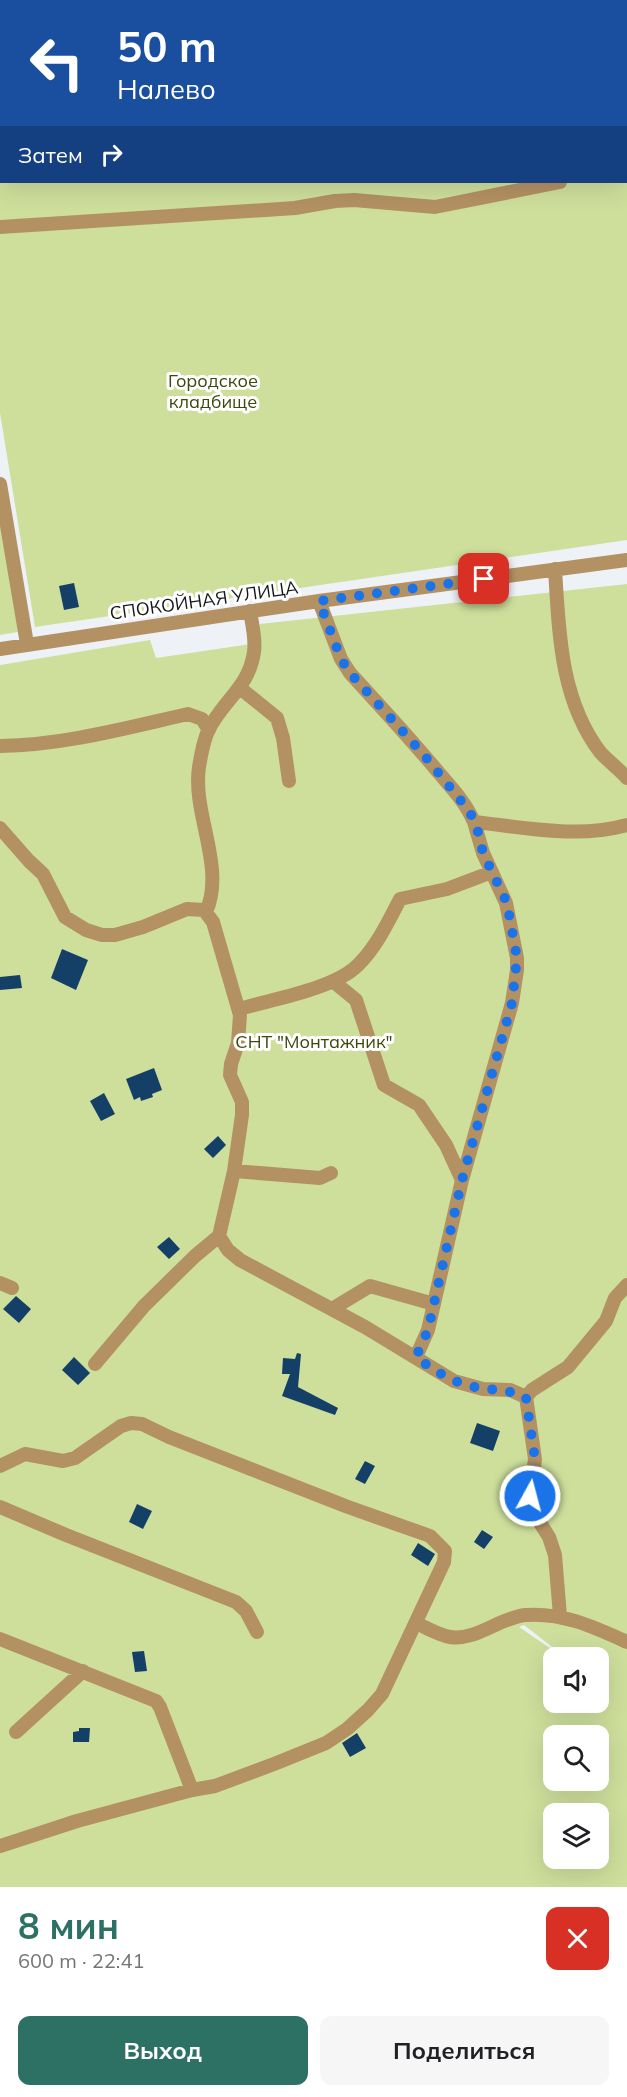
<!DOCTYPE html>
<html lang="ru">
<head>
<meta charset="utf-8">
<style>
	:root { --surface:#fff; --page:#f6f6f6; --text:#202124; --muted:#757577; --accent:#2d7165 }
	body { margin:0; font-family:Mulish,sans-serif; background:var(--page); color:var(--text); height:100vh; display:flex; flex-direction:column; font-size:22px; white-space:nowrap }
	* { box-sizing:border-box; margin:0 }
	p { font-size:20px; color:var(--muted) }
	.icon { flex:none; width:33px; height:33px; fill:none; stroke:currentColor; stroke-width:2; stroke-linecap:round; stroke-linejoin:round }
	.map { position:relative; height:1887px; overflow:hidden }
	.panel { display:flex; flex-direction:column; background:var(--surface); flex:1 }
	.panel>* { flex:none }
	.hud { position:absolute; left:0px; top:0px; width:627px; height:183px; box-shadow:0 6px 24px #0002; background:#1a4fa0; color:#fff; overflow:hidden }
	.fabs { position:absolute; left:543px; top:1647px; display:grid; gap:12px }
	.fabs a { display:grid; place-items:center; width:66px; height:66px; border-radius:12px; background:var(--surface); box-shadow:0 6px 24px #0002; font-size:30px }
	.pin { position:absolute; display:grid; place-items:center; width:51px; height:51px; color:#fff; margin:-26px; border-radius:12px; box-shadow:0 3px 9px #0006 }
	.me { position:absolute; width:66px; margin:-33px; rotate:7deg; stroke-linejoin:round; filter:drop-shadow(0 0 4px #0008) }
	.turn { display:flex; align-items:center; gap:21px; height:126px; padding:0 18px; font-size:27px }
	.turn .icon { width:78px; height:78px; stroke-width:2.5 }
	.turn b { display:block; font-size:42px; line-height:51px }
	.then { display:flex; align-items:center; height:57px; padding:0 18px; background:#0003; gap:12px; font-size:22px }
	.round { display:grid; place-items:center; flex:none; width:63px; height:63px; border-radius:12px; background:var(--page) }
	.summary { display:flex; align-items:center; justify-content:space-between; height:102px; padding:0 18px }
	h1 { font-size:36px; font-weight:700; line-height:45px; color:var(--accent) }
	.cta { display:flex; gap:12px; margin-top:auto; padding:12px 18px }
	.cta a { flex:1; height:69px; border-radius:12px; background:var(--accent); color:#fff; font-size:24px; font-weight:700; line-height:69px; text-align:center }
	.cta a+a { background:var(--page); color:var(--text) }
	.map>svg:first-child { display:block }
</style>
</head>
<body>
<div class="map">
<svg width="627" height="1887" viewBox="0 0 627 1887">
	<rect width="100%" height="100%" fill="#eef2f6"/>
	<path fill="#cedf9c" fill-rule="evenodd" d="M 0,0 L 627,0 L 627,540 L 35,627 L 0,413 ZM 2,2 L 626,2 L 626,182 L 2,182 Z
		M 0,518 L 18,632 L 0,635 Z
		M 627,584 L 627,1887 L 0,1887 L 0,665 L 150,640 L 156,658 L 258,643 L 260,624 ZM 524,1625 L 565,1657 L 598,1658 L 598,1702 L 554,1702 L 554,1658 L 563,1657 L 519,1627 ZM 554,1736 L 598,1736 L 598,1780 L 554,1780 ZM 554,1814 L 598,1814 L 598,1858 L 554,1858 Z"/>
	<path fill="#143f67" d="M 74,583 L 79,607 L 64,610 L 59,586 Z
		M 62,949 L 88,960 L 76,990 L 51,978 Z
		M 20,975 L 22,988 L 0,990 L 0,977 Z
		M 154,1068 L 162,1090 L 152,1094 L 153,1097 L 141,1101 L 140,1097 L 134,1100 L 126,1079 Z
		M 104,1093 L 115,1114 L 101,1121 L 90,1101 Z
		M 218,1136 L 226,1145 L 213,1158 L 204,1149 Z
		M 169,1237 L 180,1249 L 169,1259 L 157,1247 Z
		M 16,1296 L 31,1309 L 19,1323 L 3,1309 Z
		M 297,1353 L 301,1354 L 298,1387 L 338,1408 L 335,1415 L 282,1396 L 290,1374 L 282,1374 L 283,1358 L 295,1359 Z
		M 74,1357 L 90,1373 L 78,1385 L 62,1370 Z
		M 477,1423 L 500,1431 L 493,1451 L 470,1443 Z
		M 365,1461 L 375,1466 L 365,1484 L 355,1479 Z
		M 137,1504 L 152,1511 L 143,1529 L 129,1522 Z
		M 482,1530 L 493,1537 L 484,1549 L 474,1542 Z
		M 418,1543 L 435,1554 L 428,1566 L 411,1555 Z
		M 144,1651 L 147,1671 L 135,1672 L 132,1652 Z
		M 79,1728 L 90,1728 L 89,1742 L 73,1742 L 73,1732 L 79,1731 Z
		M 357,1733 L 366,1748 L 350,1757 L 342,1743 Z"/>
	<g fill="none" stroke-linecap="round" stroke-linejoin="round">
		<path stroke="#7a7d7f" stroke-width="2" stroke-dasharray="4.5 3" stroke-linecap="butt" d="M 230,0 L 232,2
			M 398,2 L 399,0
			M 0,78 L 2,78"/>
		<path stroke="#b39163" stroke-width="14" d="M 626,44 L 627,43
			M 0,227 L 295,208 L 335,201 L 354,200 L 435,207 L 560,182
			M 0,484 L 27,644
			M 555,569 C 559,632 560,699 600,752 C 608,761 619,769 627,778
			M 319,601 L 341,659 L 350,673 C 380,706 411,739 439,773 C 452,788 466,803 474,822 C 523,827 578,839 627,825
			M 0,649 L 319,601 L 627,560
			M 240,688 L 277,718 L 283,738 L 289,781
			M 0,746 C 64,745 126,728 188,714 L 202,719 L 209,730
			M 0,828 L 29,861 L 43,874 L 65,917 L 86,930 L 102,935 L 115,935 L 143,927 L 187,909 L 204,910 L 213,922 L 240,1015 L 238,1043 L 231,1064 L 230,1075 L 242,1102 L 242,1115 L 234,1171 L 219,1236 L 228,1250 L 240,1260 L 365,1327 L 454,1381 L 483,1389 L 510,1390 L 526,1397
			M 206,912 C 226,867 192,814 199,767 C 201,755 203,742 208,731 C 222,701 249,688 254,652 C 256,639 252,624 250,611
			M 334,982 L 356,1000 L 384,1085 L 419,1105 L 446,1145 L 462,1180
			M 239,1009 C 273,999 334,989 358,965 C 377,946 388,922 400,899 L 447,889 L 492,872
			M 234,1171 L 320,1178 L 331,1173
			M 0,1283 L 12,1288
			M 332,1309 L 370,1286 L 434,1304
			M 416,1357 L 428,1330 L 462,1180 L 512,1003 L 517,970 L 517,958 L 506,903 L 483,853 L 474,822
			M 95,1364 L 144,1306 L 195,1256 L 219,1236
			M 0,1466 L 25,1454 L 63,1461 L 75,1458 L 121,1426 L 131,1423 L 142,1424 L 169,1437 L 348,1507 L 430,1536 L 445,1551 L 444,1562 L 382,1694 L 368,1710 L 347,1729 L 326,1743 L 274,1764 L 215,1786 L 192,1790 L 77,1821 L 0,1846
			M 0,1507 L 66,1535 L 236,1602 L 246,1611 L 257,1632
			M 560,1616 L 555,1555 L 549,1537 L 535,1515 L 530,1496 L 535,1459 L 526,1397 L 532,1390 L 568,1367 L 606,1321 L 615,1298 L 627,1285
			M 416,1623 C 427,1628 438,1635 450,1637 C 476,1641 499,1618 525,1615 C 562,1612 594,1627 627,1642
			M 0,1639 L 156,1701 L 160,1707 L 192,1790
			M 16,1732 L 83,1671"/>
	</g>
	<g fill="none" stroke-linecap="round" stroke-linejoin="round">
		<path stroke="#1a73e8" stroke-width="10" stroke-dasharray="0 18" d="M 484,579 L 319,601 L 341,659 L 350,673 L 424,755 L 470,812 L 478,832 L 483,853 L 507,903 L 517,958 L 512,1003 L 462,1180 L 428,1330 L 416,1357 C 432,1369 450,1381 470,1386 C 490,1391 508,1388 526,1398 L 535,1459 L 530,1496"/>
	</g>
	<g text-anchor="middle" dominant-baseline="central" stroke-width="6" stroke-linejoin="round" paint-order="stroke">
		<g font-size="18" fill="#3d480d" stroke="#fff">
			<text x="213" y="380">Городское<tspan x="213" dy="21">кладбище</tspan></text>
			<text x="314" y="1041">СНТ "Монтажник"</text>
		</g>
		<g font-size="18" fill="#151718" stroke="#fff">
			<text transform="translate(204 600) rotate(-8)">СПОКОЙНАЯ УЛИЦА</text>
		</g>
	</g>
</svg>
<div class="fabs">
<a><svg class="icon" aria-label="sound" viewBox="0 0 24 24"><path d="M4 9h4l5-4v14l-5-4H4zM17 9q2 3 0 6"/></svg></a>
<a><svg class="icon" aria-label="search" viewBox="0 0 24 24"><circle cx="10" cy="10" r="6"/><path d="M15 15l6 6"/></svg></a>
<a><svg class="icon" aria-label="layers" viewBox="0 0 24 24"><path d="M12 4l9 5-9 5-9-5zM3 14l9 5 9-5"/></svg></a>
</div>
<div class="pin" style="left:484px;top:579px;background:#d93025"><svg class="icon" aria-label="arrive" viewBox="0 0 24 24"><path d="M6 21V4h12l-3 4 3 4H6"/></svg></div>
<svg class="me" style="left:530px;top:1496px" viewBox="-20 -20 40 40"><circle r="17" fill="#1a73e8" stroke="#fff" stroke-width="3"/><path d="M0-11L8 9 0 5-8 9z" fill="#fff"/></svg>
<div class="hud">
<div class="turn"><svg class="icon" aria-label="left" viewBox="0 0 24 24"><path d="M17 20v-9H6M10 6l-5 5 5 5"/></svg><div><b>50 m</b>Налево</div></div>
<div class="then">Затем<svg class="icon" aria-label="right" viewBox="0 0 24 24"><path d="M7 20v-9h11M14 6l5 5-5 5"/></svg></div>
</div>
</div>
<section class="panel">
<div class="summary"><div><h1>8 мин</h1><p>600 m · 22:41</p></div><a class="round" style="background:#d93025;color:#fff"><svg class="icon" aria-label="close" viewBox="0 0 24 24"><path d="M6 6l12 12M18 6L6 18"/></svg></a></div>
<div class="cta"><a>Выход</a><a>Поделиться</a></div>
</section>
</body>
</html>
